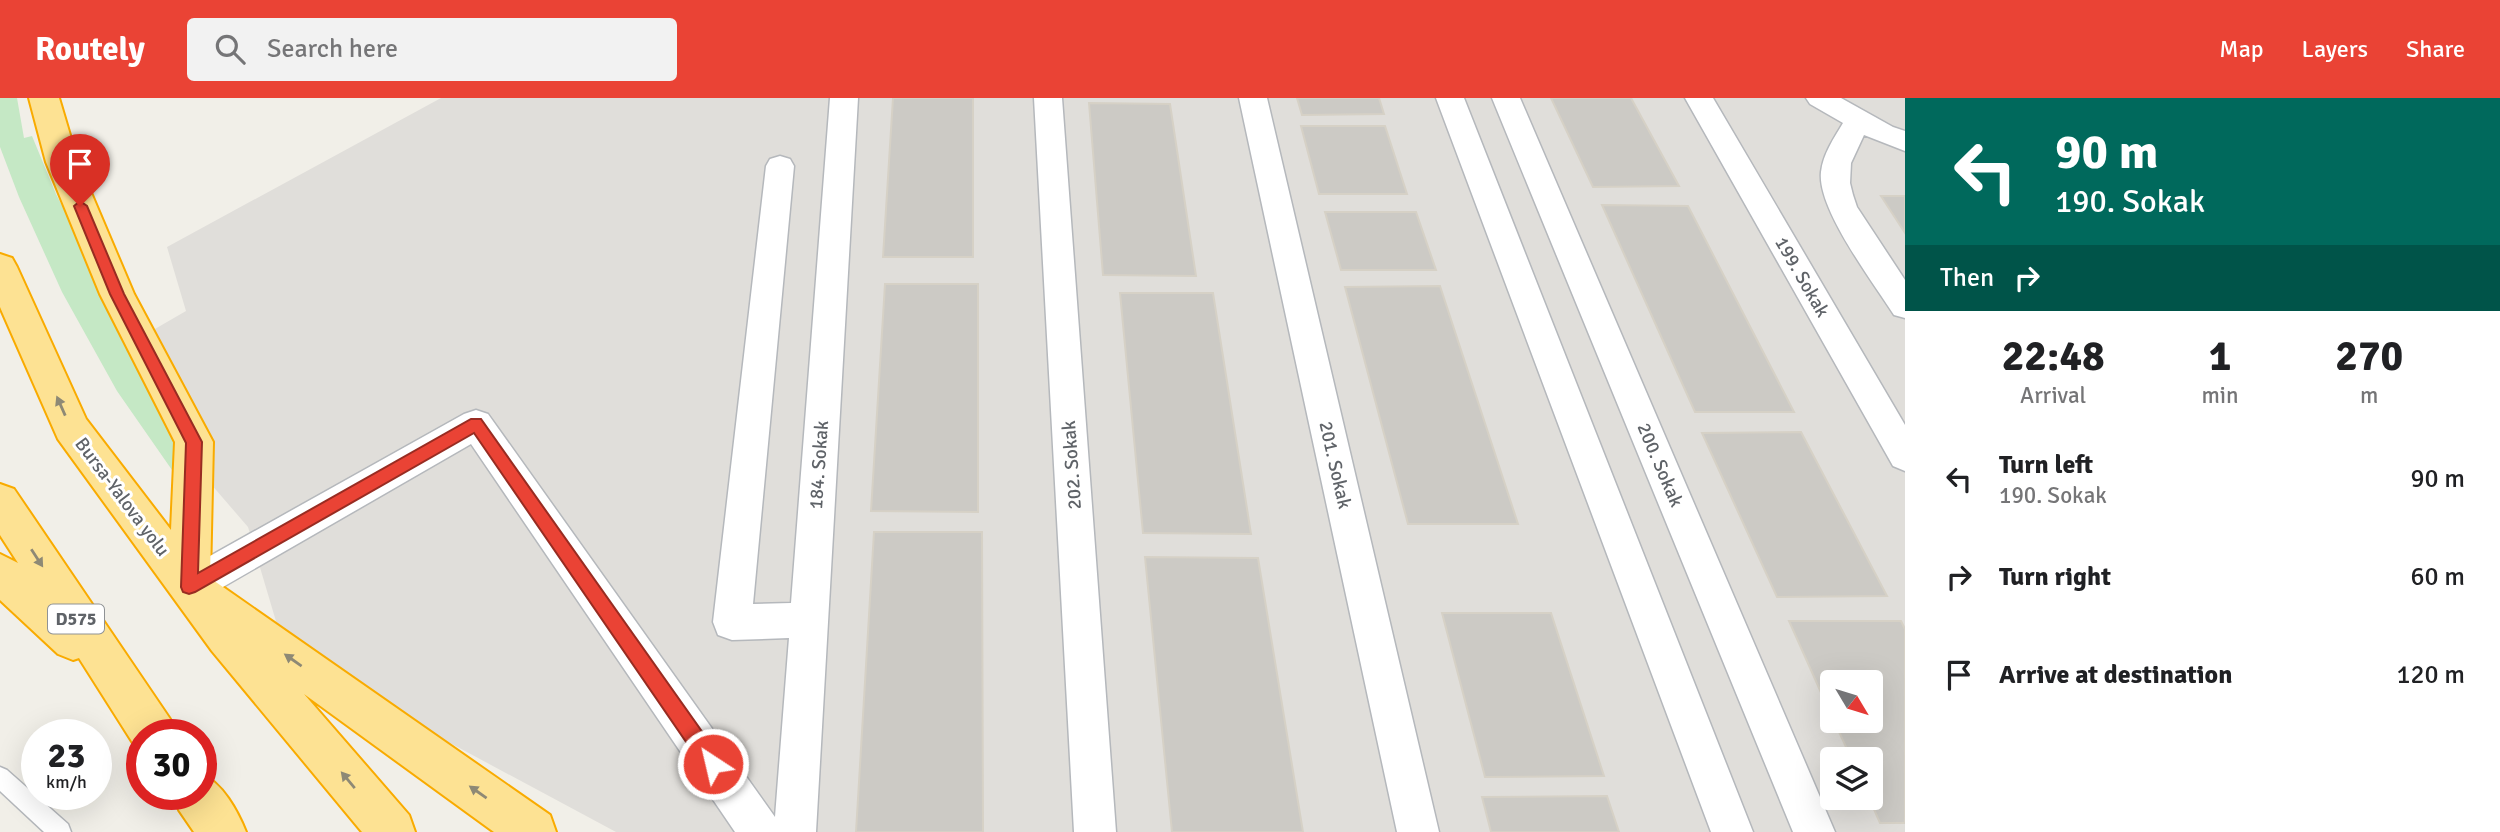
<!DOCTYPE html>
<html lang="en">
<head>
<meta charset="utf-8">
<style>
	:root { --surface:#fff; --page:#f2f2f2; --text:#202124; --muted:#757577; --accent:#ea4335 }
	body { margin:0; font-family:Signika,sans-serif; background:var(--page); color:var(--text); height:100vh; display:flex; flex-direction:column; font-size:26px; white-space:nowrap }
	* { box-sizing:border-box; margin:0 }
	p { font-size:23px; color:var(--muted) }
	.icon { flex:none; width:38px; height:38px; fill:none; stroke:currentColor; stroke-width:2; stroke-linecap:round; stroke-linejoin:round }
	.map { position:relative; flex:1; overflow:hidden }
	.side { display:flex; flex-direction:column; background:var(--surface); width:595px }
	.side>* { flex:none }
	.banner { background:#00695c; color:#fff; overflow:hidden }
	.needle { width:46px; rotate:128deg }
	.buttons { position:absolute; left:1820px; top:572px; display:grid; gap:14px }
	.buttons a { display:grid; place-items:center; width:63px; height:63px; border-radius:7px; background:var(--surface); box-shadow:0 7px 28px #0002; font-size:35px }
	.speed { position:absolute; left:21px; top:621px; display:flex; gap:14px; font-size:35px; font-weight:700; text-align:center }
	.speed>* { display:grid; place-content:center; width:91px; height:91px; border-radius:50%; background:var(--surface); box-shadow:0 7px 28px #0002; line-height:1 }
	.speed small { font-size:18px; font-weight:400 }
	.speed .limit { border:10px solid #d22; background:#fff; color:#111 }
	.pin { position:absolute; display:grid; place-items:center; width:60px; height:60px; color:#fff; margin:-72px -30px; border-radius:50% 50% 50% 0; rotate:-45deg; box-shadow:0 0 7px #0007 }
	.pin .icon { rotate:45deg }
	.me { position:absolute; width:77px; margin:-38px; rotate:325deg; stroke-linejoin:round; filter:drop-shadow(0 0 5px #0008) }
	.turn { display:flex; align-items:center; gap:24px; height:147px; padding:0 35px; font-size:32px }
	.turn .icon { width:91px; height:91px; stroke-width:2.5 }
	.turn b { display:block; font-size:49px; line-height:60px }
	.then { display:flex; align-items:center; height:66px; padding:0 35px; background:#0003; gap:14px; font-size:26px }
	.eta { display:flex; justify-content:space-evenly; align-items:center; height:119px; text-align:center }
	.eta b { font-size:42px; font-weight:700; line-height:49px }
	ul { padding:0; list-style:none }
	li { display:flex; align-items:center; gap:21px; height:98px; padding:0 35px }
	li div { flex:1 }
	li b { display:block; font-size:26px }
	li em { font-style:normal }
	header { display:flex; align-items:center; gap:42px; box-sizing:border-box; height:98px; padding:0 35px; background:var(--accent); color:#fff }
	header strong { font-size:33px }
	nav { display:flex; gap:38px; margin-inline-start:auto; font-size:24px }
	.search { width:490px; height:63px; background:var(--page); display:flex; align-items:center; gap:18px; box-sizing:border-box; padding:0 24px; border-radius:7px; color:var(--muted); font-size:26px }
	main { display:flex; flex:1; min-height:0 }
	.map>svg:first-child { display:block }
</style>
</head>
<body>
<header>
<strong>Routely</strong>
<div class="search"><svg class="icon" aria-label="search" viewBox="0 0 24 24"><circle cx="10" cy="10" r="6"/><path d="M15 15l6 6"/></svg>Search here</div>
<nav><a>Map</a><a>Layers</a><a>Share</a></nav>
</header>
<main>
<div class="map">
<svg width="1905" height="734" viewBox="0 0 1905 734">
	<rect width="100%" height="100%" fill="#f1efe8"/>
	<path fill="#e0deda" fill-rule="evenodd" d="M 441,0 L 1905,0 L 1905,734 L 616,734 L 286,557 L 248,429 L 103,261 L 186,213 L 167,149 ZM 1832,584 L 1871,584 L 1871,623 L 1832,623 ZM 1832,662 L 1871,662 L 1871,700 L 1832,700 Z"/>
	<path fill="#c5e8c5" d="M 0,0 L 17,0 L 24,40 L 32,38 L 56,96 L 177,334 L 183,382 L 172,372 L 117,293 L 62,194 L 19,99 L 0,49 Z"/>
	<path fill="#cccac5" stroke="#d6d1c6" stroke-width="2" d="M 893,0 L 973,0 L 973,159 L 883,159 Z
		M 1297,0 L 1379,0 L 1384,16 L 1302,17 Z
		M 1551,0 L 1631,0 L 1679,88 L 1593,89 Z
		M 1089,5 L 1170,6 L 1196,178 L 1103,177 Z
		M 1301,28 L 1385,28 L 1407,96 L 1319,96 Z
		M 1881,98 L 1905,98 L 1905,135 Z
		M 1602,107 L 1688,108 L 1794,314 L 1695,314 Z
		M 1325,114 L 1416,114 L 1436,172 L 1341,172 Z
		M 885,186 L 978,186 L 978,414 L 871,413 Z
		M 1440,188 L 1518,426 L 1408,426 L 1345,189 Z
		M 1120,195 L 1213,195 L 1251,436 L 1143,435 Z
		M 1801,334 L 1887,498 L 1777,499 L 1702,335 Z
		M 874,434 L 982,434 L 983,734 L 856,734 Z
		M 1145,459 L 1258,460 L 1303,734 L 1172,734 Z
		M 1442,515 L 1551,515 L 1604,678 L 1485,679 Z
		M 1789,523 L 1901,523 L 1905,531 L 1905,725 L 1880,725 L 1869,700 L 1871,662 L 1852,662 L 1834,623 L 1871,623 L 1871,584 L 1832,584 L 1832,619 Z
		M 1607,698 L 1619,734 L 1491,734 L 1482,699 Z"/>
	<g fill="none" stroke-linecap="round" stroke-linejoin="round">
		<g stroke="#b5b8bc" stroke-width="3">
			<path id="lane" d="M 0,669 L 7,672 L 68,726 L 71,734 L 44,734 L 0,693 Z"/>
		</g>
		<g stroke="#b5b8bc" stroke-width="3">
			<path id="street" d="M 830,0 L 858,0 L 816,734 L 735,734 L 471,346 L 202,501 L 189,506 L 176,501 L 170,489 L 176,477 L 464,316 L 476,312 L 488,316 L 775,719 L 789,540 L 732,542 L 718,537 L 713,524 L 766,68 L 770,61 L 780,58 L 790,61 L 794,68 L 753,506 L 791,505 Z
				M 1034,0 L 1062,0 L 1116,734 L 1074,734 Z
				M 1239,0 L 1267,0 L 1439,734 L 1397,734 Z
				M 1436,0 L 1464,0 L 1753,734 L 1711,734 Z
				M 1492,0 L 1520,0 L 1835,734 L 1793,734 Z
				M 1685,0 L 1713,0 L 1905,327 L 1905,373 L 1893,368 Z
				M 1806,0 L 1841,0 L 1893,29 L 1905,33 L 1905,53 L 1864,37 L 1851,65 L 1850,85 L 1853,97 L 1857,109 L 1905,182 L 1905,220 L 1894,217 C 1873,184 1817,111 1821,74 C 1823,56 1834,40 1843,25 L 1810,6 Z"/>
		</g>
		<g stroke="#f9ab00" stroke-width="4">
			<path id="highway" d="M 29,0 L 59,0 L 78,64 L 134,196 L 213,344 L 210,480 L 550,717 L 556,734 L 494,734 L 304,596 L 409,717 L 415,734 L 362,734 L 212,553 L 58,341 L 0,209 L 0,156 L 12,160 L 17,169 L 86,321 L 171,432 L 175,344 L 100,196 L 46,64 Z
				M 0,386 L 14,391 L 170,621 L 176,637 L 142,637 L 142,654 L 138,653 L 79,560 L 73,562 L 58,556 L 0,502 L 0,456 L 18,465 L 0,437 Z
				M 201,676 C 222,684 238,714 246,734 L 194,734 L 179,712 L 172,696 L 201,696 Z"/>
		</g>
		<use href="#lane" fill="#fff" fill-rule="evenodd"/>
		<use href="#street" fill="#fff" fill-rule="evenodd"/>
		<use href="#highway" fill="#fde293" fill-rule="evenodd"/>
	</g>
	<defs><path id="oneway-solid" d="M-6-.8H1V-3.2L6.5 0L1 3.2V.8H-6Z" transform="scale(1.75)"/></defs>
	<g fill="#8e8975">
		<use href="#oneway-solid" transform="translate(61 308) rotate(-114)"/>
		<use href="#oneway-solid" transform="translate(37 460) rotate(57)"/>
		<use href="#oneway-solid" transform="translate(293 562) rotate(-145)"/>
		<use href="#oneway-solid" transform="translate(348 682) rotate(-130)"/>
		<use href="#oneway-solid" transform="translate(478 694) rotate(-145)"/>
	</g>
	<path fill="#ea4335" stroke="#982c22" stroke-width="2" d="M 80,103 L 87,108 L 124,196 L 202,344 L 198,475 L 471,321 L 481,321 L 720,659 L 722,666 L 720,673 L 713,675 L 706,673 L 474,335 L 195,494 L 189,496 L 183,494 L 181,489 L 186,345 L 110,196 L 74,108 Z"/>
	<g text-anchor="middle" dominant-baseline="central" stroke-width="6" stroke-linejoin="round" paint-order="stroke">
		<rect fill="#fff" stroke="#8f9295" stroke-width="2" x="48" y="506.5" width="56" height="29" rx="5"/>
		<g font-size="18" font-weight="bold" fill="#5f6368">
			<text x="76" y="521">D575</text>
		</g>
		<g font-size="19" fill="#5f6368" stroke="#fff">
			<text transform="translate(1802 179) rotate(60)">199. Sokak</text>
			<text transform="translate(819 367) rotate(-86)">184. Sokak</text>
			<text transform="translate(1072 367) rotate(-94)">202. Sokak</text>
			<text transform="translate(1335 367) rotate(77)">201. Sokak</text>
			<text transform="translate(1660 367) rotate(67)">200. Sokak</text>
			<text transform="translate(122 399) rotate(53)">Bursa-Yalova yolu</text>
		</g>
	</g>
</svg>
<div class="buttons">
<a><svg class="needle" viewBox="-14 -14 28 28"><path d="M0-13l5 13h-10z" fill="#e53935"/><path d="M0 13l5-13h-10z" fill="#757577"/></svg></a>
<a><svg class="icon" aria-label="layers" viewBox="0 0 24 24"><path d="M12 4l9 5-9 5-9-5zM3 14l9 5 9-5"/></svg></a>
</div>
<div class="speed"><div>23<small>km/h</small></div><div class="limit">30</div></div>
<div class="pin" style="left:80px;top:108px;background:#d93025"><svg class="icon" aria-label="arrive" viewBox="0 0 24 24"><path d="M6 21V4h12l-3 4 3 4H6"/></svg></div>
<svg class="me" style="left:713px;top:666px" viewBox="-20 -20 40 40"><circle r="17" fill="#ea4335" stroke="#fff" stroke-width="3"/><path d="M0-11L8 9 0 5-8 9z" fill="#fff"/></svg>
</div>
<section class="side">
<div class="banner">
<div class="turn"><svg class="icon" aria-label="left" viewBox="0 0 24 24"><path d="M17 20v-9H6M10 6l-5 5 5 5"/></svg><div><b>90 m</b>190. Sokak</div></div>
<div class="then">Then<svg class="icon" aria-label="right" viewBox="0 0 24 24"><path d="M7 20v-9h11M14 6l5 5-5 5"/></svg></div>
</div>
<div class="eta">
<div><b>22:48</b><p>Arrival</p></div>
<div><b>1</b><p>min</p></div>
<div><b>270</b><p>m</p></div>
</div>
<ul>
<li><svg class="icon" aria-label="left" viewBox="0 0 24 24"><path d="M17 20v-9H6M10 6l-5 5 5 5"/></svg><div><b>Turn left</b><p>190. Sokak</p></div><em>90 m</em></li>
<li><svg class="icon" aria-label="right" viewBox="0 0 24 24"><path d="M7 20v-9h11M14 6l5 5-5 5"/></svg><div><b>Turn right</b></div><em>60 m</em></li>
<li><svg class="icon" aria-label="arrive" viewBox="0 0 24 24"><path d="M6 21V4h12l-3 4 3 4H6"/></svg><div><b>Arrive at destination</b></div><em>120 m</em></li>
</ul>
</section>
</main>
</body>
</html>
